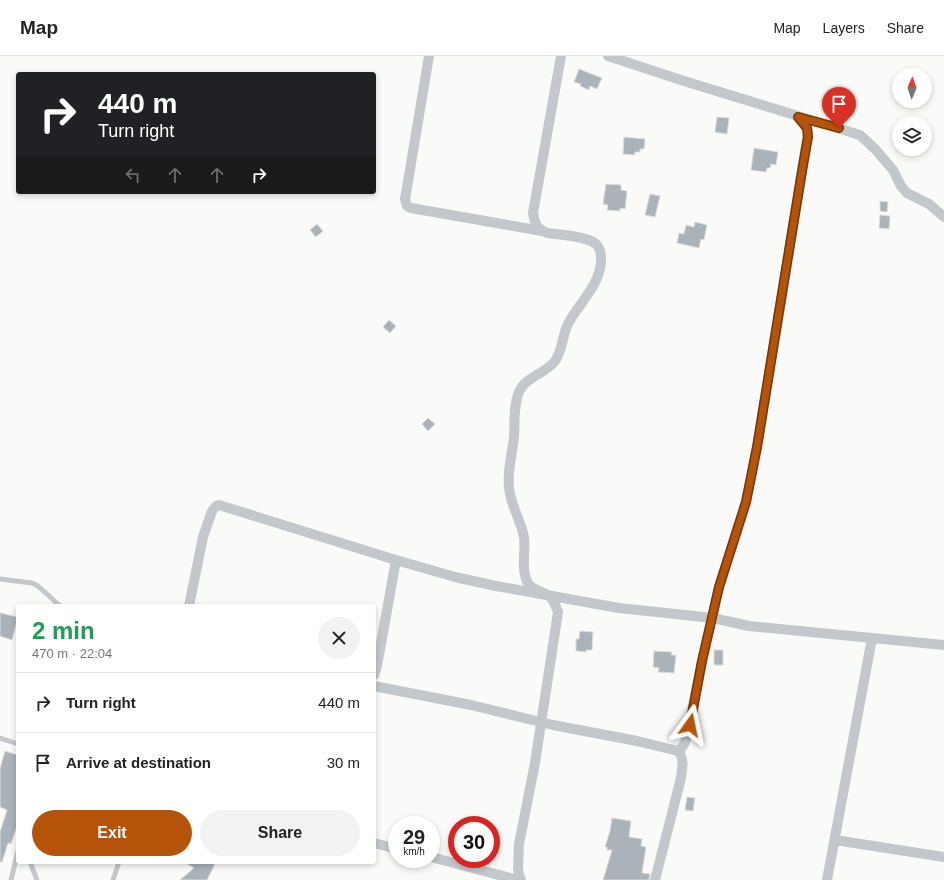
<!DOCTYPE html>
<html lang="en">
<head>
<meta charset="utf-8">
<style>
	:root { --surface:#fff; --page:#f2f2f2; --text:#222; --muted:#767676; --line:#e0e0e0; --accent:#b45309 }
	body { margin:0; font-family:Arial,sans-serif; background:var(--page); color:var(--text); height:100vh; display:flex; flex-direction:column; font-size:15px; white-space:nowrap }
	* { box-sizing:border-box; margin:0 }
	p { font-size:13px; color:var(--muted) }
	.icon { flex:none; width:22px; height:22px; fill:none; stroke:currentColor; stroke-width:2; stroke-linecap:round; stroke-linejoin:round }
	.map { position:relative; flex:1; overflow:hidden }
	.side { position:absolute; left:16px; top:548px; width:360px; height:260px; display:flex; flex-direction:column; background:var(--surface); border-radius:4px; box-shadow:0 2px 6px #0003 }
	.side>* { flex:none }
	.guide { position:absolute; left:16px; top:16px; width:360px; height:122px; border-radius:4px; box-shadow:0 2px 6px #0003; background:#202124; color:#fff; overflow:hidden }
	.needle { width:26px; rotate:2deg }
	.tools { position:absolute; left:892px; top:12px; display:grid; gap:8px }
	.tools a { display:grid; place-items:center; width:40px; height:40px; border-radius:50%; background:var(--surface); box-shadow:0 2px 6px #0003; font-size:20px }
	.speed { position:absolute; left:388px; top:760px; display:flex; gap:8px; font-size:20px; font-weight:700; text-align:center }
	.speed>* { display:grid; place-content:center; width:52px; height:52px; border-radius:50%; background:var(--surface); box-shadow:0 2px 6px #0003; line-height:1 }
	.speed small { font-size:10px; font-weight:400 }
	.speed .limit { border:6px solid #d22; background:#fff; color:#111 }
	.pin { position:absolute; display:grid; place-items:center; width:34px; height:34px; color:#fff; margin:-41px -17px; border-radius:50% 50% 50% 0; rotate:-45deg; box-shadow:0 0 4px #0007 }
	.pin .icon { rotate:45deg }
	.me { position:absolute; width:44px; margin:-22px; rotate:12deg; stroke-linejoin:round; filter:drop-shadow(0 0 3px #0008) }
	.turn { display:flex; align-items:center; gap:14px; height:84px; padding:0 16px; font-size:18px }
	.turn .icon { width:52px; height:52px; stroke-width:2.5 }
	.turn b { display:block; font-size:28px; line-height:34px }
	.lanes { display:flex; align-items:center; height:38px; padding:0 16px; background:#0003; justify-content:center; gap:20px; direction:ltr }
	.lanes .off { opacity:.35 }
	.round { display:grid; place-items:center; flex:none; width:42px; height:42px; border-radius:21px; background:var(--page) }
	.overview { display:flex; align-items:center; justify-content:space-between; height:68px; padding:0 16px }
	h1 { font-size:24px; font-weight:800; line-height:30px; color:#1e9e55 }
	.action { display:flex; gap:8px; margin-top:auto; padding:8px 16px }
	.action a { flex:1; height:46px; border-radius:24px; background:var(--accent); color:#fff; font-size:16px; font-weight:800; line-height:46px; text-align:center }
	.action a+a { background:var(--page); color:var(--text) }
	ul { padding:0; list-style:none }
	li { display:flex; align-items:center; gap:12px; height:60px; padding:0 16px; border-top:1px solid var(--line) }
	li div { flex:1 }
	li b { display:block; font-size:15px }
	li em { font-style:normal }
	header { display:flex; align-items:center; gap:24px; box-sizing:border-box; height:56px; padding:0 20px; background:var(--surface); border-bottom:1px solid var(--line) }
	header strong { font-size:19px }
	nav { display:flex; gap:22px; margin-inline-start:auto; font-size:14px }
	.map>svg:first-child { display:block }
</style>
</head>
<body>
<header>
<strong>Map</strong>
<nav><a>Map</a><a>Layers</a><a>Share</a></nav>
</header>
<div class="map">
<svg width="944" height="824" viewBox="0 0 944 824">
	<rect width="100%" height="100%" fill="#fafaf8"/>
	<path fill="#aab3b9" stroke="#dcdcda" d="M 579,13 L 602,22 L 597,33 L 590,30 L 589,34 L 580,30 L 581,28 L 574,26 Z
		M 717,61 L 729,62 L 727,78 L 715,76 Z
		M 624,81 L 645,83 L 644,93 L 640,93 L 640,96 L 635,96 L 635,99 L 623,98 Z
		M 754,92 L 778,96 L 776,109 L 771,108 L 770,112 L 767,112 L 766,116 L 751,114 Z
		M 606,128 L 621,129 L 621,134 L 627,135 L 625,153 L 620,152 L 620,155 L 607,154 L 608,149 L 603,148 Z
		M 650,138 L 660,140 L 655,161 L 645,159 Z
		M 880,145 L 888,146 L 887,156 L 880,155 Z
		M 880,159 L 890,160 L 889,173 L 879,172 Z
		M 695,166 L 707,169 L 704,184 L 701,183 L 699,192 L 677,187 L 679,177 L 684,178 L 686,169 L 694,171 Z
		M 317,168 L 323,175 L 316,181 L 310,174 Z
		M 389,264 L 396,270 L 390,277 L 383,271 Z
		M 428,362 L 435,368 L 428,375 L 422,368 Z
		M 0,557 L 18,561 L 12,584 L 0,580 Z
		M 580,575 L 593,576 L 592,594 L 586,594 L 586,596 L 576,595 L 576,583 L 579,583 Z
		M 714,594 L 723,594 L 723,609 L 714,609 Z
		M 654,595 L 672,596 L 671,599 L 676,599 L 674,617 L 658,616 L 659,612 L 653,611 Z
		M 5,695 L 18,699 L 18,767 L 11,788 L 8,787 L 2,806 L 0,806 L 0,776 L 7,754 L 0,751 L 0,713 Z
		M 687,741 L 695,742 L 693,755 L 685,754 Z
		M 612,762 L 631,765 L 629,781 L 642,783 L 641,790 L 646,791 L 642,817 L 650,818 L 649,824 L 603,824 L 612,794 L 607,794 L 607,791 L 605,791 L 610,775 Z
		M 184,806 L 216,806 L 207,824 L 180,824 L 194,812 Z"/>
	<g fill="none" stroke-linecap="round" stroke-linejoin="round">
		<path stroke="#c3c8cc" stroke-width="5" d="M 0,523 L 32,527 L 38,530 L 60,550
			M 0,682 L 18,688
			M 30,806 L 37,824
			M 11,824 L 18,795
			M 113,824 L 119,806"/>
		<path stroke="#c3c8cc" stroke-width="10" d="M 429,0 L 405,143 L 407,150 L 411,152 L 542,175
			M 608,0 L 684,25 L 860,79 L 875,93 L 893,114 L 901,130 L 907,137 L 929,148 L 944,161
			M 189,550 L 203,481 L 212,455 L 216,450 L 219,449 L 396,504 L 455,521 L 496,530 L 619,552 L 713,562 L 749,570 L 944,589
			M 374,619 L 377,610 L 396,504
			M 374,630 L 471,649 L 553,669 L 637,685 L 678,695 C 685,703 682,712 681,722 L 655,824
			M 678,695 C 684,691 685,686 687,680 L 702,605 L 719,531 L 746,446 L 757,391 L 802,115 L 808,76 L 805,68 L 798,61
			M 835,784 L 944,801
			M 374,787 L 397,793
			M 431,801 L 518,824
			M 521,824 L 519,819 L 518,812 L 519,788 L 535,707 L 558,556 C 556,550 554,544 549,540 C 541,534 530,535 526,523 C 521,509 526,495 524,481 C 521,466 513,453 510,438 C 506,419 512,400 514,381 C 515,366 513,350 519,336 C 525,321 545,318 555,305 C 563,294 562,278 569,266 C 580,246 602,227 601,202 C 601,197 600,192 596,188 C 587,180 560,179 547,177 C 536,172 535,168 533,157 L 561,0
			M 827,824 L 872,582"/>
	</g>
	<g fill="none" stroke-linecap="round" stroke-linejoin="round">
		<g stroke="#753606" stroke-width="10">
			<path id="route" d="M 690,669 L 702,605 L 719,531 L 746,446 L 757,391 L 802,115 L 808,81 L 807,72 L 798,61 L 839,72"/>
		</g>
		<use href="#route" stroke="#b45309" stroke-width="7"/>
	</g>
</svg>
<div class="tools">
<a><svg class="needle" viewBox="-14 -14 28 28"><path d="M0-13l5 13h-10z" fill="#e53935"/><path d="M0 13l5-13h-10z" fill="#767676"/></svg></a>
<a><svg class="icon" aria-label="layers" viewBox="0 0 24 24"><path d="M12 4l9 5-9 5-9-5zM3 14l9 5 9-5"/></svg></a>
</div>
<div class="speed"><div>29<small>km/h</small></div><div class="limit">30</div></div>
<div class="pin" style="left:839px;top:72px;background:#d93025"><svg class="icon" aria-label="arrive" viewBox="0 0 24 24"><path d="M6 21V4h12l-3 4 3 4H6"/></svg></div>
<svg class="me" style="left:690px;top:669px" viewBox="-20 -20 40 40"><path d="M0-17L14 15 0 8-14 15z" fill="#b45309" stroke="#fff" stroke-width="4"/></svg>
<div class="guide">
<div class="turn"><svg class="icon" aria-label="right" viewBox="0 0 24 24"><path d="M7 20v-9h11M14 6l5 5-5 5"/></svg><div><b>440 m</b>Turn right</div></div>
<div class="lanes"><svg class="icon off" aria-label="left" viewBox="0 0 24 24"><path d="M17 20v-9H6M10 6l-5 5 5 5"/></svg><svg class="icon off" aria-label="ahead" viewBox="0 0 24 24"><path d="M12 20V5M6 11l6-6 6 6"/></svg><svg class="icon off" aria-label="ahead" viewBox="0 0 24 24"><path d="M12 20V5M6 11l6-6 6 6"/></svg><svg class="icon" aria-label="right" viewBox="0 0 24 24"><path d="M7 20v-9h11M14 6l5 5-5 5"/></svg></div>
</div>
<section class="side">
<div class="overview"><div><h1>2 min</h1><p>470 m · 22:04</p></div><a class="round"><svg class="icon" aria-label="close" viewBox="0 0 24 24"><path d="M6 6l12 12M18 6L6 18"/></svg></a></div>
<ul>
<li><svg class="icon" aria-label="right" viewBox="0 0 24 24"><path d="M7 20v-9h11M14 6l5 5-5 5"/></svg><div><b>Turn right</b></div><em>440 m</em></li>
<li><svg class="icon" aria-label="arrive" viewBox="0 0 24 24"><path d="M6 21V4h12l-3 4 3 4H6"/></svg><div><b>Arrive at destination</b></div><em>30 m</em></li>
</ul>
<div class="action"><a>Exit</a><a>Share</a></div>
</section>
</div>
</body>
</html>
